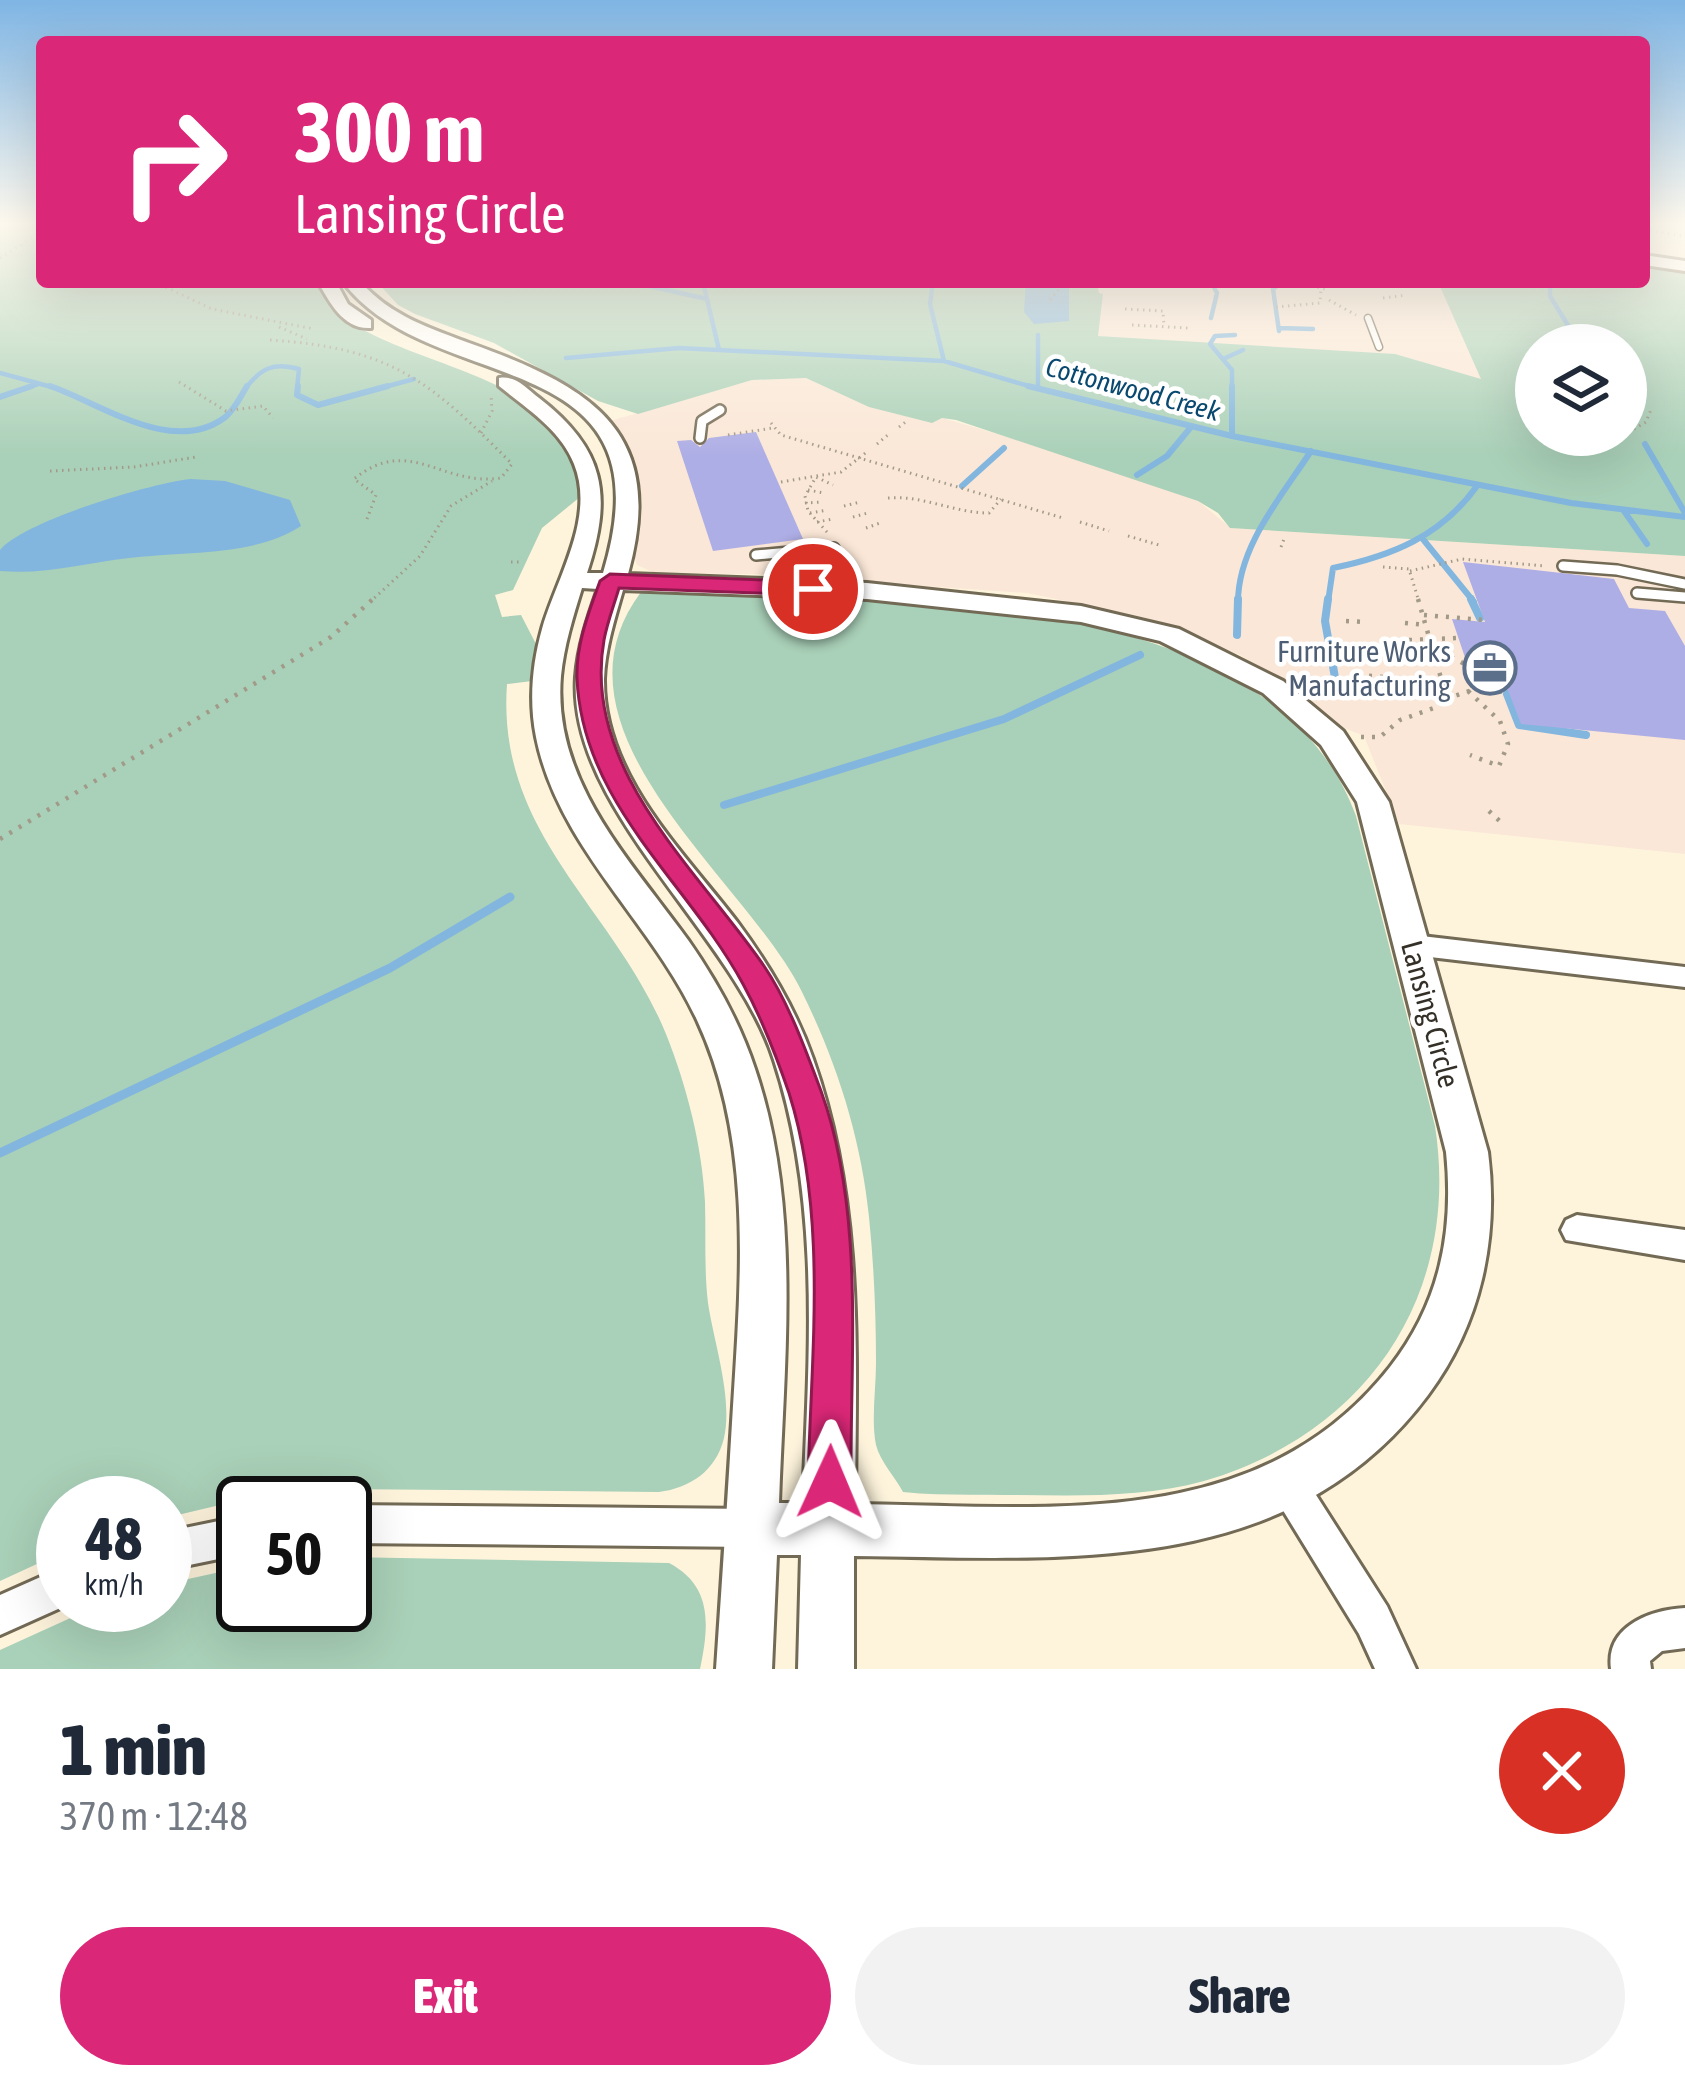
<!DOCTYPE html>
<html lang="en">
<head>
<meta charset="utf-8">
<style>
	:root { --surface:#fff; --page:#f2f2f3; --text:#1f2937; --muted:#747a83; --accent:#db2777 }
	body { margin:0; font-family:"Asap Condensed",sans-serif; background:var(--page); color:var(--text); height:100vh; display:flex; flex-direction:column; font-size:45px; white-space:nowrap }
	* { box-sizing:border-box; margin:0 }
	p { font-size:39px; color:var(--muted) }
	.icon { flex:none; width:66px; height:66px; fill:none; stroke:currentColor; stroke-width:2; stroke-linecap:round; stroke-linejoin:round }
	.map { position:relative; height:1669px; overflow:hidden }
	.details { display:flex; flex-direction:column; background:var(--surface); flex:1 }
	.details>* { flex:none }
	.hud { position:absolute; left:36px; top:36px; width:1614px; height:252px; border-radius:12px; box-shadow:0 12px 48px #0002; background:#db2777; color:#fff; overflow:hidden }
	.fabs { position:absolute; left:1515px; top:324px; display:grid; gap:24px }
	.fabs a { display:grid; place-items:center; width:132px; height:132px; border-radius:50%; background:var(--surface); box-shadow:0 12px 48px #0002; font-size:60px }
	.speed { position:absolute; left:36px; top:1476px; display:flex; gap:24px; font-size:60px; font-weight:700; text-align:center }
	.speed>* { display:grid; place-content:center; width:156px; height:156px; border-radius:50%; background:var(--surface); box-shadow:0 12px 48px #0002; line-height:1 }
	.speed small { font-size:30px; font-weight:400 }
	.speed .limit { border:6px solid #111; border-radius:18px; background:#fff; color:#111 }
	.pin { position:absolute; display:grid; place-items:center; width:102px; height:102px; color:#fff; margin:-51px; border:6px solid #fff; border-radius:50%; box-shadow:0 3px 12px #0007 }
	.me { position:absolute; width:132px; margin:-66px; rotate:1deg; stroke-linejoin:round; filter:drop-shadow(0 0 9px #0008) }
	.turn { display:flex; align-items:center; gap:42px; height:252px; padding:0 60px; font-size:54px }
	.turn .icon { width:156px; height:156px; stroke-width:2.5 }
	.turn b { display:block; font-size:84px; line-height:102px }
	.round { display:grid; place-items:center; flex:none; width:126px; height:126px; border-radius:63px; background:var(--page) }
	.summary { display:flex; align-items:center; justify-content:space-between; height:204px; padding:0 60px }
	h1 { font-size:72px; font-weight:800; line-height:90px }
	.cta { display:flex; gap:24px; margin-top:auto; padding:24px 60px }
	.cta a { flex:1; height:138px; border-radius:72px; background:var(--accent); color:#fff; font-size:48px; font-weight:800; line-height:138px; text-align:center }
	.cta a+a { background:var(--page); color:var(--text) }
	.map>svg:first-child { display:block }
</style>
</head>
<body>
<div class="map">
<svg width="1685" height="1669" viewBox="0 0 1685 1669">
	<rect width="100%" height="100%" fill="#fef4dc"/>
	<path fill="#fae7d7" d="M 1644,267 L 1685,272 L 1626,345 L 1536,345 L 1536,392 L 1097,336 L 1103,295 L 1099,294 L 1097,282 L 1644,282 Z
		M 806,378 L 1069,455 L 1198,501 L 1231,528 L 1685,556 L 1685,854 L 1399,824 L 1364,736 L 1337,725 L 1286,682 L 1240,655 L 1146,618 L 1027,593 L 838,580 L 835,575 L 655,573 L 637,565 L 633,552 L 641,489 L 628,449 L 610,421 L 752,380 Z"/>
	<path fill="#a9d0b8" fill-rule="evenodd" d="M 0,222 L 42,222 L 42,282 L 317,282 C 347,373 586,355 580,497 L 542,528 L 513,590 L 495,595 L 502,617 L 521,615 L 536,644 L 532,681 L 507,684 C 496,835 615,908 666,1034 C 687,1087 702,1145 705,1202 C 706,1236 704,1269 708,1303 C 714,1343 733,1398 724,1438 C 716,1471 690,1488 659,1492 L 338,1489 L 241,1500 L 165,1518 L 165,1503 L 63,1503 L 63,1552 L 0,1581 Z
		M 1644,267 L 1685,272 L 1685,556 L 1230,528 L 1218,513 L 1198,501 L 956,420 L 942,418 L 932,423 L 869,407 L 806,378 L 752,380 L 638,414 L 598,401 L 494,343 L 415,314 L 398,305 L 377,282 L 1097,282 L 1099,293 L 1103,294 L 1098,336 L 1395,354 L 1481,379 L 1438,282 L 1644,282 ZM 1536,345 L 1626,345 L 1626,435 L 1536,435 Z
		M 658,591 C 865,600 1269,578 1356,816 L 1435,1126 C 1461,1294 1368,1433 1204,1481 C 1139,1499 1071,1495 1004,1495 C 971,1494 936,1496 903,1492 C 895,1477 880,1461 876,1445 C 871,1420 876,1389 876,1363 C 876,1315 874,1266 869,1217 C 861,1138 837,1063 802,992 C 746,878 537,731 641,592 Z
		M 345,1557 L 669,1563 C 713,1586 709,1626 700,1669 L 0,1669 L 0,1650 L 99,1605 L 165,1605 L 165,1584 L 243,1567 L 243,1605 L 345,1605 Z"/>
	<path fill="#82b6de" d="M 1026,282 L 1069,282 L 1069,321 L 1034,324 L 1024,312 Z
		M 191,479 L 225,481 L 290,500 L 301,526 C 254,557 183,551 129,558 C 85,563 45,575 0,571 L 0,550 C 24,521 151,483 191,479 Z"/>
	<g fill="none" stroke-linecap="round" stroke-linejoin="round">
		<path stroke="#82b6de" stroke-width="4.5" d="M 631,282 L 707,299
			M 703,282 L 719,350
			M 933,282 L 930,304 L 944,361
			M 1211,282 L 1217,293 L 1211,318
			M 1550,282 L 1550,296 L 1580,345
			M 1279,285 L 1273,289 L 1279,331
			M 1279,328 L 1313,329
			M 1038,335 L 1038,389
			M 566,358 L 679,348 L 944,361 L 1039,389
			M 1223,359 L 1243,350
			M 0,373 L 59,389
			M 23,389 L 38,384
			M 245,389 C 261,368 273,362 299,369 L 297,389
			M 377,389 L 414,379
			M 1232,389 L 1232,370 L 1210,344 L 1215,336 L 1235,335"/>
		<path stroke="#82b6de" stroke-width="6" d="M 50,386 C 100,403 172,456 224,418 C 234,411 241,396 247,386
			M 298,386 L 297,395 L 318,405 L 388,386
			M 1028,386 L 1232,436 L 1571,503 L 1685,517
			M 1232,386 L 1232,436
			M 0,397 L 32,386
			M 1645,444 L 1685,513
			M 1137,475 L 1167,456 L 1191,427
			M 962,486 L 1004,448
			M 1624,511 L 1647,544
			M 1422,538 L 1474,602
			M 1238,602 C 1238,546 1282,496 1311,451
			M 1328,602 L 1333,568 C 1392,556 1441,536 1477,486"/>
		<path stroke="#82b6de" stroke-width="8" d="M 1328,599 L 1325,621 L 1337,689
			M 1471,599 L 1480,618
			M 1237,635 L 1238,599
			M 1507,694 L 1519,725 L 1586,735
			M 724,805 L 1004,719 L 1140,655"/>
		<path stroke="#82b6de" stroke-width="9" d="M 0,1153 L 390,968 L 510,897"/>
	</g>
	<path fill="#aeaee6" d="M 756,432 L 803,539 L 713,551 L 677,441 L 691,440 L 700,447 L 709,438 Z
		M 1463,562 L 1614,579 L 1629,608 L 1665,611 L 1685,646 L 1685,740 L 1521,724 L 1508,690 L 1475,687 L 1452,619 L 1485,622 Z"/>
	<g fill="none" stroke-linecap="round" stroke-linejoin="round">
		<g stroke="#736a55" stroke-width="9">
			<path id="lane-far1" d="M 1368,318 L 1379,347"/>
		</g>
		<g stroke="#736a55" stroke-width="14">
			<path id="lane" d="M 700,438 L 702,421 L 720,410
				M 756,555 L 834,548
				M 1563,566 L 1617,570 L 1685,584
				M 1637,593 L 1685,597"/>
		</g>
		<g stroke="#736a55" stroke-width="6">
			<path id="street" d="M 1413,935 L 1685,967 L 1685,987 L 1413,955 L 1404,952 L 1400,945 L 1404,938 Z
				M 1577,1215 L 1685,1230 L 1685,1260 L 1566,1240 L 1561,1230 L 1566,1220 Z
				M 1289,1467 L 1302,1473 L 1387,1606 L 1416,1669 L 1375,1669 L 1359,1634 L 1276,1499 L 1270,1486 L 1276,1473 Z
				M 345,1505 L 752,1509 L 765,1515 L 771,1528 L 765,1541 L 752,1547 L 345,1543 Z
				M 243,1516 L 243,1554 L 165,1570 L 165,1532 Z
				M 63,1567 L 63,1605 L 67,1605 L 0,1635 L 0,1595 Z
				M 1685,1608 L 1685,1648 L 1662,1651 L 1650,1661 L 1651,1669 L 1611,1669 C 1605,1627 1649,1610 1685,1608 Z"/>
		</g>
		<g stroke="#736a55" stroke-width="6">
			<path id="secondary" d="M 1644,255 L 1685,261 L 1685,271 L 1644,265 Z
				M 318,282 L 336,282 L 348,304 L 371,320 L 371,328 C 344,330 330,303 318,282 Z
				M 343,282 L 361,282 C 390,316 432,329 472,344 C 594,388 667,433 628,574 L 867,583 L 1081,606 L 1179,629 L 1283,681 L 1343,731 L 1389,802 L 1488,1152 C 1499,1238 1481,1324 1428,1395 C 1289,1581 1062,1558 854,1556 L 854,1669 L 798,1669 L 801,1555 L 777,1555 L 772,1669 L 716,1669 C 722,1581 728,1493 733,1406 C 741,1277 753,1140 697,1020 C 652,922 558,847 536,737 C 529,702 532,664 542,629 C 556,579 596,518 574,464 C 561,430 526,408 499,386 L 499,378 C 516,375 526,388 539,398 C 605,449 613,495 587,573 L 603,573 C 674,339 432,400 343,282 ZM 582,588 L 598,589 C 588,617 578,647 576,677 C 567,809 733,933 774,1060 C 821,1203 809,1355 803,1503 L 779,1503 C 784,1360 802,1207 755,1069 C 740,1023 716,980 688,940 C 632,862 552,782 561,676 C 564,646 573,617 582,588 ZM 623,590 L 867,599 L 1081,622 L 1160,641 L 1263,693 L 1321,745 L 1357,802 L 1446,1152 C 1454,1232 1440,1303 1390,1367 C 1258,1535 1046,1506 855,1504 C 856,1355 864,1202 813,1059 C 796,1010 769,965 738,923 C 684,852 603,776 604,679 C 605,649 615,618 623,590 Z"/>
		</g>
		<path stroke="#a29a89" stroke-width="3" stroke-dasharray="1.5 4.5" stroke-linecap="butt" d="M 1644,230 L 1685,236
			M 0,258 L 42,232
			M 155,282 L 212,309 L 314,329
			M 1294,282 L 1325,289
			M 1383,298 L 1406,295
			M 1050,300 L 1065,282
			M 1329,300 L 1356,315
			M 1276,307 L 1320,303 L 1321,289
			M 1125,309 L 1163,311 L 1164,326
			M 1132,325 L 1188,328
			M 279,327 L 307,339
			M 270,340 C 391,348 429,380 512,464 L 501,478 C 441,487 410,434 354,479 L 376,495 L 367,519
			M 179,382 L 226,411 L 263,406 L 273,418
			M 771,423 L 781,435 L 1063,518
			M 899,427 L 907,421
			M 1634,429 L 1646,422 L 1652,407
			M 481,433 L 492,411 L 491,394
			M 728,435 L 773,428
			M 877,444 L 890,433
			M 50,471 L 134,467 L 196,457
			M 781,482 L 841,472 L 868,451
			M 808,490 L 824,493
			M 888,498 C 923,495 954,513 989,513 L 1001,499
			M 805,503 L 823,502
			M 844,506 L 860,502
			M 810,513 L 827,510
			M 853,517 L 868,513
			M 817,522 L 833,519
			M 1080,522 L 1109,531
			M 866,528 L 880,523
			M 827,532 L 808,511 L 805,496 L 816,477 L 833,485
			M 1128,536 L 1159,545
			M 1281,547 L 1284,539
			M 511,562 L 522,562
			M 1383,567 L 1409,569 L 1419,602
			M 1410,571 L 1462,559 L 1545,566
			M 370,602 L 420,556 L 451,506 L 492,481"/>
		<path stroke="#a29a89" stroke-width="4.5" stroke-dasharray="3 8" stroke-linecap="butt" d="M 1418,599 L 1443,685 L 1452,695
			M 1424,615 L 1484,620
			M 1346,621 L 1364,622
			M 1405,623 L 1426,625
			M 1409,640 L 1459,638
			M 1432,646 L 1468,666
			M 1412,651 L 1434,653
			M 1467,666 L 1475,689
			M 1358,675 L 1396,678
			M 1468,691 L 1500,721 L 1508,744 L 1499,766 L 1470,755
			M 1446,699 L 1475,689 L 1509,692
			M 1361,737 L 1380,737 L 1400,720 L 1434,708
			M 1489,811 L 1504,825
			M 0,839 L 331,637 L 373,599"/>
		<use href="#lane-far1" stroke="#fff" stroke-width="6"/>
		<use href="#lane" stroke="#fff" stroke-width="9"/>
		<use href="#street" fill="#fff" fill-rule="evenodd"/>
		<use href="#secondary" fill="#fff" fill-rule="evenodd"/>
	</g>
	<linearGradient id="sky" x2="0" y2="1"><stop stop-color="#7fb5e4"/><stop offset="0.49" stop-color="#fffaef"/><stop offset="1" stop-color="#fffaef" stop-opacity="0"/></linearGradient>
	<rect width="1685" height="456" fill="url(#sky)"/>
	<path fill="#db2777" stroke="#8e194d" stroke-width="3" d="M 610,574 L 813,582 L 824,589 L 813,595 L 619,588 C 614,605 607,623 604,640 C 581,769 698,870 764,966 C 788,1001 806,1051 821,1091 C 865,1213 850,1355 851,1482 L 844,1497 L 830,1503 L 815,1497 L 808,1482 C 811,1355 828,1216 789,1093 C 777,1058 761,1017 743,984 C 687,881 582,804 577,678 C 576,644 589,612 600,581 Z"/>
	<defs>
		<g id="office-ring" transform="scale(2.7)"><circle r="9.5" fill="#fff" stroke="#5c6f8a" stroke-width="1.5"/><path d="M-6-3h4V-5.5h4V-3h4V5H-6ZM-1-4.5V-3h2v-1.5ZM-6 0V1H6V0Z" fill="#5c6f8a"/></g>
	</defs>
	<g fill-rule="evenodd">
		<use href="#office-ring" x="1490" y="668"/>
	</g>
	<g text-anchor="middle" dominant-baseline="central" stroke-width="9" stroke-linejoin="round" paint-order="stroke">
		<g font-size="27" font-style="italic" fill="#094970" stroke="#fff">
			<text transform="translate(1133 389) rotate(15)">Cottonwood Creek</text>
		</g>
		<g font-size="30" fill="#4e5e75" stroke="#fff" text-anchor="end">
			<text x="1451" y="651">Furniture Works<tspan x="1451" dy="34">Manufacturing</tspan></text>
		</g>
		<g font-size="30" fill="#343027" stroke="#fff">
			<text transform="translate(1431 1014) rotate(75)">Lansing Circle</text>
		</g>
	</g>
</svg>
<div class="fabs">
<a><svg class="icon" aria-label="layers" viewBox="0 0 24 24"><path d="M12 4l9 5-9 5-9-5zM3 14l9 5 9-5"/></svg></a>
</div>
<div class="speed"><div>48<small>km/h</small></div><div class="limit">50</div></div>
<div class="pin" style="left:813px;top:589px;background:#d93025"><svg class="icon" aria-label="arrive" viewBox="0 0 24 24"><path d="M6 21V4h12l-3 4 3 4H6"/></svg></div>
<svg class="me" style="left:830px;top:1482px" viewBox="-20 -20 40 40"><path d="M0-17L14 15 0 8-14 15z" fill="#db2777" stroke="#fff" stroke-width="4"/></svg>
<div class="hud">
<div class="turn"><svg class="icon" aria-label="right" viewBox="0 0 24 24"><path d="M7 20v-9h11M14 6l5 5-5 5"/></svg><div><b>300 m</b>Lansing Circle</div></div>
</div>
</div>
<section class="details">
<div class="summary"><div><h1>1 min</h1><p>370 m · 12:48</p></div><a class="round" style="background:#d93025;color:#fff"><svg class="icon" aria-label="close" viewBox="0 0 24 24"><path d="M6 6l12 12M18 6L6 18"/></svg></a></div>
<div class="cta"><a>Exit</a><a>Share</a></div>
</section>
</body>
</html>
